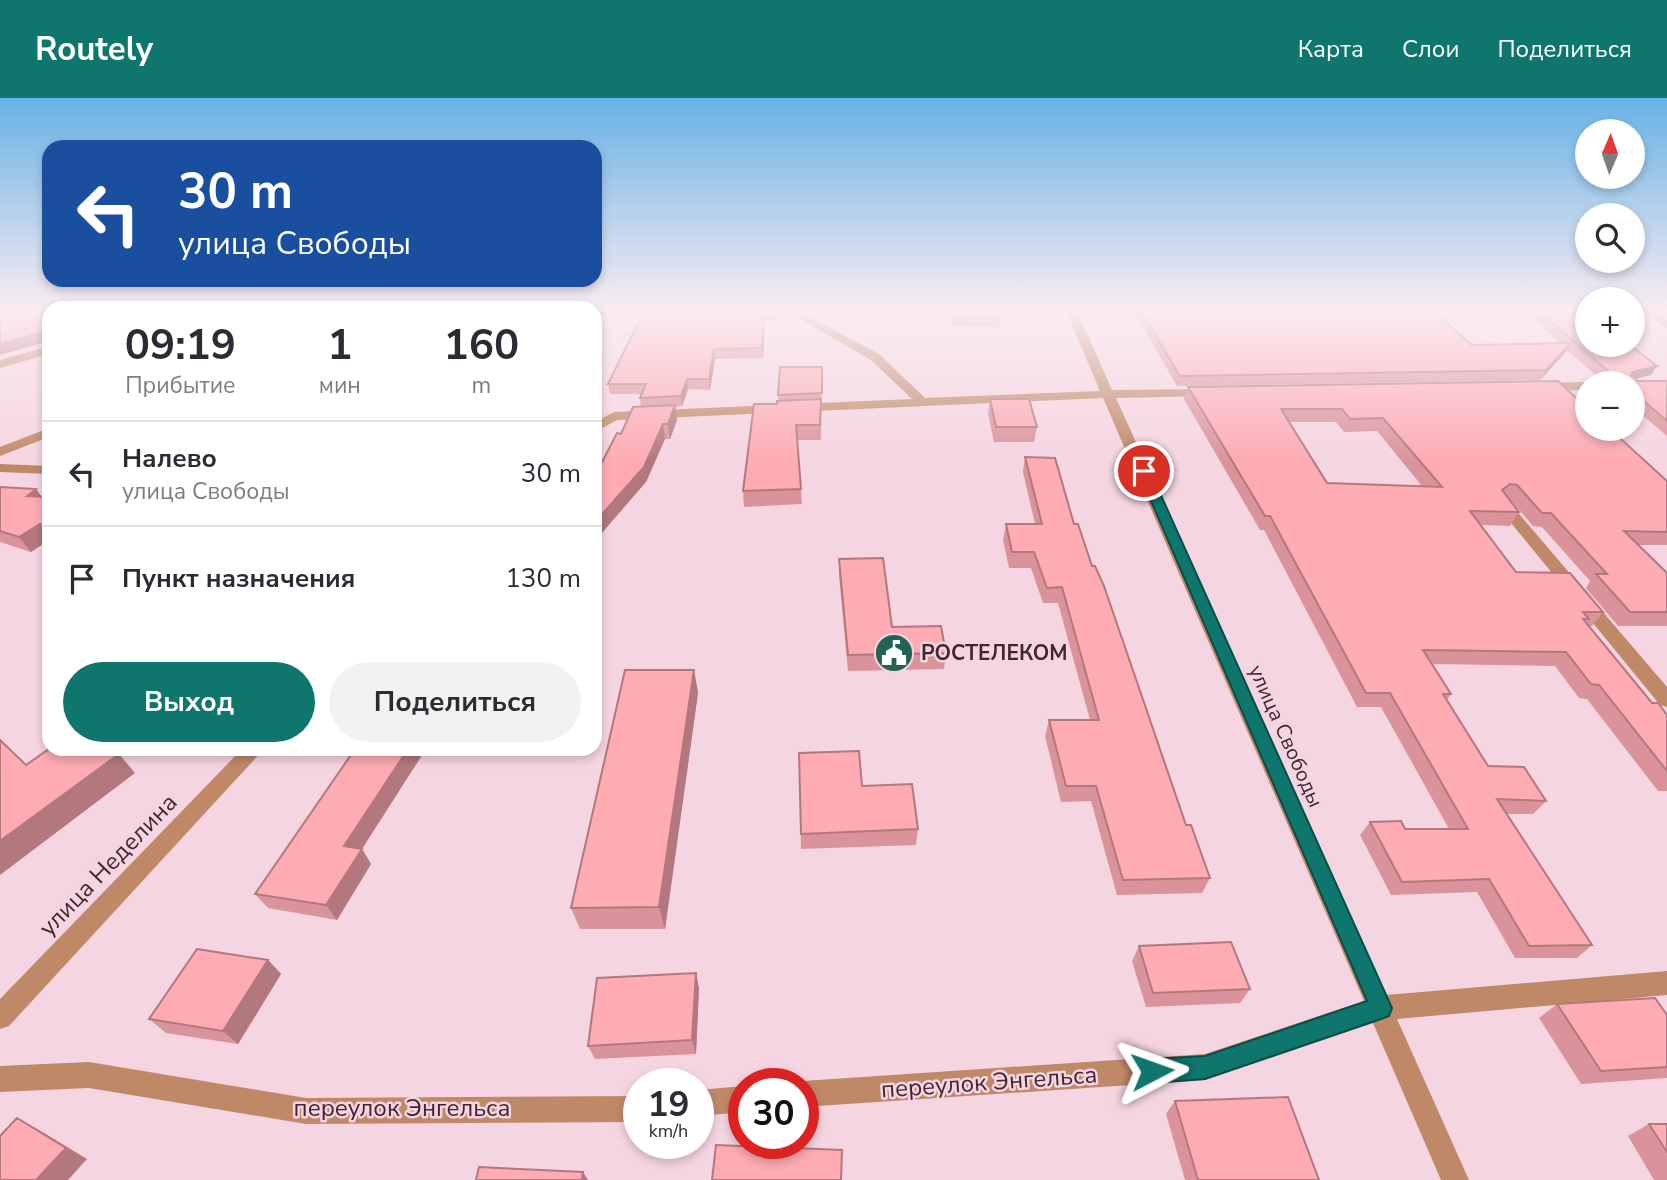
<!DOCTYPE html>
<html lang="ru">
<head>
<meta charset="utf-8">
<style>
	:root { --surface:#fff; --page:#f2f2f3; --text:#2b2b33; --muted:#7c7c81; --line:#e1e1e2; --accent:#0f766e }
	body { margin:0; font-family:"Nunito Sans",sans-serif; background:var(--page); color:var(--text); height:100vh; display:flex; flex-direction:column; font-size:26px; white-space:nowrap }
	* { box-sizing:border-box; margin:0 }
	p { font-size:23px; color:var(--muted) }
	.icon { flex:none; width:38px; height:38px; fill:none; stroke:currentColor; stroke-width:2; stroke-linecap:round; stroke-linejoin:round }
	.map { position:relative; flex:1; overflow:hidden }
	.drawer { position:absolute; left:42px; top:203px; width:560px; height:455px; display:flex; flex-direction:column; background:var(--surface); border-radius:21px; box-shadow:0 4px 10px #0003 }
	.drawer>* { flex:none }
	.top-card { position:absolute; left:42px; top:42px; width:560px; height:147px; border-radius:21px; box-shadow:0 4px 10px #0003; background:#1a4fa0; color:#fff; overflow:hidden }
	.needle { width:46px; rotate:2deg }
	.buttons { position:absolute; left:1575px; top:21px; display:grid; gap:14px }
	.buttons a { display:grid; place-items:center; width:70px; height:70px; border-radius:50%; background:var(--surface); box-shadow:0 4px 10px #0003; font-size:35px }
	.speed { position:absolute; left:623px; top:970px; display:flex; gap:14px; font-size:35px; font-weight:700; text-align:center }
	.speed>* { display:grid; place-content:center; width:91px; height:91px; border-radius:50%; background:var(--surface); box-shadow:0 4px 10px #0003; line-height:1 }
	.speed small { font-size:18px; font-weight:400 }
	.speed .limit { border:10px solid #d22; background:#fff; color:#111 }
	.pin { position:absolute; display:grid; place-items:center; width:60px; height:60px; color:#fff; margin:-30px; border:4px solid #fff; border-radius:50%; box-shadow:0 2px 7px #0007 }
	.me { position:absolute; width:77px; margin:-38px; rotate:86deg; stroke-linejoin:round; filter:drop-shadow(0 0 5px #0008) }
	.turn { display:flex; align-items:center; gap:24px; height:147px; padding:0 21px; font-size:32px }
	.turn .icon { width:91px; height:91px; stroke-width:2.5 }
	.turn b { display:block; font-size:49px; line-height:60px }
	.eta { display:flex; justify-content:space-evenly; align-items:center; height:119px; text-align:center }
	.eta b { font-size:42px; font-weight:700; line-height:49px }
	.primary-button { display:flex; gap:14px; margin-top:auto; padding:14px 21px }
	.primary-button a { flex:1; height:80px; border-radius:42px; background:var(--accent); color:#fff; font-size:28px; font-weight:700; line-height:80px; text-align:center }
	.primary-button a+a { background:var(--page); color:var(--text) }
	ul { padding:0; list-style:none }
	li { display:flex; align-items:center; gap:21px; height:105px; padding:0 21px; border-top:2px solid var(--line) }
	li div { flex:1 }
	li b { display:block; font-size:26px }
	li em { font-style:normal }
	header { display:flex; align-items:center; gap:42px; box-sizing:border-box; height:98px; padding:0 35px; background:var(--accent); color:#fff }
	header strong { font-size:33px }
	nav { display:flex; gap:38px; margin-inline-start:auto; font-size:24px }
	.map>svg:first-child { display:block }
</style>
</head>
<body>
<header>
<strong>Routely</strong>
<nav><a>Карта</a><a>Слои</a><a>Поделиться</a></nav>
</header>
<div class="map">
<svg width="1667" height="1082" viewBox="0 0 1667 1082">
	<rect width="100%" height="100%" fill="#f5d5e1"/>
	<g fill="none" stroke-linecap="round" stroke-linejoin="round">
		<path fill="#bf8968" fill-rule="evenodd" d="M 786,213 L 799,213 L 879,256 L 925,300 L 1100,293 L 1066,213 L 1077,213 L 1112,292 L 1214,291 L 1216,294 L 1210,298 L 1116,300 L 1386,897 L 1667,873 L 1667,897 L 1397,921 L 1469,1082 L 1441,1082 L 1373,925 L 1205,982 L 803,1009 L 803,985 L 797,985 L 803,983 L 1205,956 L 1364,903 L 1103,300 L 617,322 L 595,334 L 595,324 L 614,314 L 912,301 L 871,262 Z
			M 1641,213 L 1654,213 L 1667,222 L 1667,230 Z
			M 49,248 L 49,256 L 0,270 L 0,262 Z
			M 1587,284 L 1591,285 L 1587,285 L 1587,292 L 1543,293 L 1537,289 L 1543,285 Z
			M 49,330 L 49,339 L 0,358 L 0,349 Z
			M 0,366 L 49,368 L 49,376 L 0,374 Z
			M 1503,402 L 1508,403 L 1667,589 L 1667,609 L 1660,607 L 1498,409 L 1496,406 Z
			M 242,651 L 264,651 L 9,928 L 0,931 L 0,901 Z
			M 89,964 L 306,1000 L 639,998 L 639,1024 L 306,1026 L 89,990 L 0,994 L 0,968 Z
			M 744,988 L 744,1014 L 698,1018 L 698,992 Z"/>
	</g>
	<path fill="#da939a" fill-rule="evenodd" d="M 595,213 L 776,213 L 775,222 L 765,222 L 763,260 L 715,261 L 710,292 L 688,291 L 682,308 L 675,309 L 677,322 L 670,341 L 665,341 L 646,384 L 621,336 L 641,309 L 640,300 L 641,296 L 610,296 L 608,286 L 641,219 L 595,218 Z
		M 950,213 L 999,213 L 1001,220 L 999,229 L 952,228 Z
		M 1134,213 L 1359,215 L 1362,214 L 1361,213 L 1433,213 L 1472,247 L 1560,245 L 1525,213 L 1587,213 L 1651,277 L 1637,280 L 1637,283 L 1667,283 L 1667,338 L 1633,309 L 1633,285 L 1605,285 L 1567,252 L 1540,282 L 1177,288 Z
		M 822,269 L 821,342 L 797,342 L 802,406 L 744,409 L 743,393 L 778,302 L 778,297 Z
		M 1558,283 L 1667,383 L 1667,447 L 1638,447 L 1667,475 L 1667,528 L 1618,528 L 1586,490 L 1590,483 L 1542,429 L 1533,428 L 1509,400 L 1519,414 L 1510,428 L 1481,427 L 1516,474 L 1603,514 L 1592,528 L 1589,528 L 1652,605 L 1667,617 L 1667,693 L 1658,693 L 1587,601 L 1579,600 L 1555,568 L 1432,566 L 1451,596 L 1447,602 L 1488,668 L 1546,703 L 1533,716 L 1507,716 L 1592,847 L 1577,860 L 1515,860 L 1477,794 L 1391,797 L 1360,737 L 1370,724 L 1405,731 L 1449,731 L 1381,609 L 1357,609 L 1264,432 L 1260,432 L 1184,301 L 1188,289 ZM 1289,324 L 1336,324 L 1344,334 L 1377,333 L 1422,388 L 1327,385 Z
		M 990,301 L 1037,329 L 1034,344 L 994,344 L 988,316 Z
		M 1025,359 L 1074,426 L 1092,468 L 1186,727 L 1210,780 L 1202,795 L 1117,797 L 1091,703 L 1061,704 L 1045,638 L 1049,622 L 1090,622 L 1058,505 L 1043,505 L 1031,470 L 1009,470 L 1003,442 L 1006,426 L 1035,426 L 1023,374 Z
		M 0,389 L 42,399 L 49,399 L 49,442 L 31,454 L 0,444 Z
		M 839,461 L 892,529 L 946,555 L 944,571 L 848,573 L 839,477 Z
		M 694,572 L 698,595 L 665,831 L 580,831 L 571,810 Z
		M 799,655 L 862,688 L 918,731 L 916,747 L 801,751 Z
		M 362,751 L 371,766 L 337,822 L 268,810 L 255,796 Z
		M 1139,848 L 1250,891 L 1240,905 L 1146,909 L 1132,863 Z
		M 268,862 L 281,876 L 238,946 L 166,935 L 149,921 Z
		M 699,890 L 696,956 L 595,961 L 588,948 Z
		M 1557,906 L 1667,917 L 1667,980 L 1581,986 L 1539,920 Z
		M 1175,1003 L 1319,1082 L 1185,1082 L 1166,1016 Z
		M 1649,1026 L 1667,1026 L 1667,1082 L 1654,1082 L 1628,1038 Z"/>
	<path fill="#b2787d" d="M 765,213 L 765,222 L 763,260 L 762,250 Z
		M 49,232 L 49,243 L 0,257 L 0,246 Z
		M 1571,245 L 1565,255 L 1540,282 L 1546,272 Z
		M 714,251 L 715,261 L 710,292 L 709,281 Z
		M 1657,268 L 1651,277 L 1626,283 L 1632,274 Z
		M 687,281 L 688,291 L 682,308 L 681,298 Z
		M 675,307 L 677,322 L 670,341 L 668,326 Z
		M 663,326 L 665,341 L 646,384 L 595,443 L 595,424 Z
		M 36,391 L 47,406 L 27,398 Z
		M 40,426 L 49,439 L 49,442 L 31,454 L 19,439 Z
		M 694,572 L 698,595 L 665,831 L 659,809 Z
		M 408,651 L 426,651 L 362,751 L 371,766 L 337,822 L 326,807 L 344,748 Z
		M 119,656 L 135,675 L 0,777 L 0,743 Z
		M 268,862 L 281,876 L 238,946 L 223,933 Z
		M 696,875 L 699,890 L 696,956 L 692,942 Z
		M 17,1020 L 39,1032 L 87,1061 L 68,1082 L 36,1082 Z
		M 583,1074 L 588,1082 L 582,1082 Z"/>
	<path fill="#feabb3" stroke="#b2787d" stroke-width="2" fill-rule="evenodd" d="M 0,213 L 49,213 L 49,232 L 0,246 Z
		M 644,213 L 765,213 L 762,250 L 714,251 L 709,281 L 687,281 L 681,298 L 640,300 L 646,286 L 608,286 Z
		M 952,213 L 999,213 L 1001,220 L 953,219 Z
		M 1141,213 L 1357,213 L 1359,215 L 1367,213 L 1433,213 L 1472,247 L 1571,245 L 1546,272 L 1180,278 Z
		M 1539,213 L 1587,213 L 1587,247 L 1630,247 L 1657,268 L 1632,274 L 1631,278 L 1636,279 L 1637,283 L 1667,283 L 1667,323 L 1633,294 L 1633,285 L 1622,285 Z
		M 780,269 L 822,269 L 822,295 L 778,297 Z
		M 1558,283 L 1587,310 L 1587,331 L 1610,331 L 1667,383 L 1667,434 L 1624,433 L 1667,475 L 1667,514 L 1630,514 L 1596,476 L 1607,476 L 1551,415 L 1542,415 L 1517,387 L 1510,386 L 1502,392 L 1519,414 L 1470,413 L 1516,474 L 1570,475 L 1603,514 L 1583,514 L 1589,521 L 1583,521 L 1652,605 L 1658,605 L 1667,617 L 1667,673 L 1599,587 L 1591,586 L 1566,554 L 1423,552 L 1451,596 L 1443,596 L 1488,668 L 1524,669 L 1546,703 L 1497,701 L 1592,847 L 1529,848 L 1489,781 L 1402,784 L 1370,724 L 1401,723 L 1405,731 L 1468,731 L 1390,595 L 1366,595 L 1270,418 L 1265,418 L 1188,289 ZM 1281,311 L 1342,311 L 1350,321 L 1383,320 L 1442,389 L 1327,385 Z
		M 821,301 L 820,327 L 796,327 L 801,391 L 743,393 L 754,306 L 777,306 L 777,303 Z
		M 990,301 L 1029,301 L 1037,329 L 996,329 Z
		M 675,307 L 668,326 L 663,326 L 644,369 L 595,424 L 595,378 L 617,335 L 621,336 L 633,309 Z
		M 1025,359 L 1055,360 L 1074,426 L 1078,426 L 1092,468 L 1095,468 L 1104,488 L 1186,727 L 1191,727 L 1210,780 L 1123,782 L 1096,688 L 1066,688 L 1049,622 L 1099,622 L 1062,489 L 1047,490 L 1034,454 L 1012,454 L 1006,426 L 1042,426 Z
		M 0,389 L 36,391 L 27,398 L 49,399 L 49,427 L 40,426 L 19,439 L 0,433 Z
		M 883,460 L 892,529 L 941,528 L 946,555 L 848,557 L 839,461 Z
		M 625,572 L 694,572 L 659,809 L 571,810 Z
		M 0,642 L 26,667 L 49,651 L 110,651 L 119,656 L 0,743 Z
		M 355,651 L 408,651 L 344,748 L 362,751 L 326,807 L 255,796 Z
		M 859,653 L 862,688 L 912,686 L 918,731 L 801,736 L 799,655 Z
		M 1231,844 L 1250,891 L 1153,895 L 1139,848 Z
		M 197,851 L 268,862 L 223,933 L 149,921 Z
		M 696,875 L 692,942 L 588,948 L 597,880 Z
		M 1655,900 L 1667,917 L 1667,969 L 1601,973 L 1557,906 Z
		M 1288,999 L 1319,1082 L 1198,1082 L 1175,1003 Z
		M 17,1020 L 66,1050 L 36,1082 L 0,1082 L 0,1038 Z
		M 1649,1026 L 1667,1026 L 1667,1054 Z
		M 716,1047 L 842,1052 L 841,1082 L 712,1082 Z
		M 479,1069 L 583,1074 L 582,1082 L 476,1082 Z"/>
	<linearGradient id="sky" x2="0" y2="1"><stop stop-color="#67b2e5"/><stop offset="0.58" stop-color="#faecf2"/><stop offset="1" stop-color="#faecf2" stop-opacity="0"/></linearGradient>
	<rect width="1667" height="365" fill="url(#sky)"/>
	<path fill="#0f766e" stroke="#0a4d48" stroke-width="2" d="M 1144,369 L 1150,373 L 1392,910 L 1389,918 L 1381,921 L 1205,981 L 1152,985 L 1143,981 L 1140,973 L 1143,965 L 1152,961 L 1205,958 L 1367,903 L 1138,373 Z"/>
	<defs>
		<g id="civic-disc" transform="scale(2.0125)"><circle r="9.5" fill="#226453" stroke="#f5d5e1"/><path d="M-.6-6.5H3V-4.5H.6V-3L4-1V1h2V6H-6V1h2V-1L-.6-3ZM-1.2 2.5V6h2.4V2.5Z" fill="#fff"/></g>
	</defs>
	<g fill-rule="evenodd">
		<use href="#civic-disc" x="894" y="555"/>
	</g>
	<g text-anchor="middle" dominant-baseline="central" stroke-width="5" stroke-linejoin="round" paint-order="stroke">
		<g font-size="21" font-weight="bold" fill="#432532" stroke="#f5d5e1" text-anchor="start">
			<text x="921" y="555">РОСТЕЛЕКОМ</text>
		</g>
		<g font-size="21" fill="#432532" stroke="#f5d5e1">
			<text transform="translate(1286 638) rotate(66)">улица Свободы</text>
		</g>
		<g font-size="24" fill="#432532" stroke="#f5d5e1">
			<text transform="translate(108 767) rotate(-46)">улица Неделина</text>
			<text transform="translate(989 984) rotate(-4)">переулок Энгельса</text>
			<text x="402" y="1010">переулок Энгельса</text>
		</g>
	</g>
</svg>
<div class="buttons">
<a><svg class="needle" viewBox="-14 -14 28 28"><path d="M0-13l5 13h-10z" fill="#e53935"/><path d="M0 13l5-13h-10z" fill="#7c7c81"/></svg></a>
<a><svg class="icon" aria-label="search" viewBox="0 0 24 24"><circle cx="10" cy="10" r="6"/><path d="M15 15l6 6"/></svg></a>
<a>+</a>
<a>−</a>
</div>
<div class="speed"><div>19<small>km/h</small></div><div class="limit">30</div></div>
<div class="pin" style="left:1144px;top:373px;background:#d93025"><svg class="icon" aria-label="arrive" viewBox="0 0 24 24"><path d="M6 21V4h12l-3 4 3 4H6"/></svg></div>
<svg class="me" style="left:1152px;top:973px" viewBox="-20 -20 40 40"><path d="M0-17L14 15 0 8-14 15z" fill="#0f766e" stroke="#fff" stroke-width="4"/></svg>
<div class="top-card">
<div class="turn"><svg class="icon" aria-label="left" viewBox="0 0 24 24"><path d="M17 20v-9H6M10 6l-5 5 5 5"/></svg><div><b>30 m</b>улица Свободы</div></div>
</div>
<section class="drawer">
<div class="eta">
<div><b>09:19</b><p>Прибытие</p></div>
<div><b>1</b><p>мин</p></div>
<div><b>160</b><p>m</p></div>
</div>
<ul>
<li><svg class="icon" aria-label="left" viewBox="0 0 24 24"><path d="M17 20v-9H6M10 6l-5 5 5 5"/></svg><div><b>Налево</b><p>улица Свободы</p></div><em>30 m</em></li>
<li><svg class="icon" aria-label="arrive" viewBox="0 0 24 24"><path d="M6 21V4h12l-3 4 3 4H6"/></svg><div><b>Пункт назначения</b></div><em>130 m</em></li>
</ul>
<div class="primary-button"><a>Выход</a><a>Поделиться</a></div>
</section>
</div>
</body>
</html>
